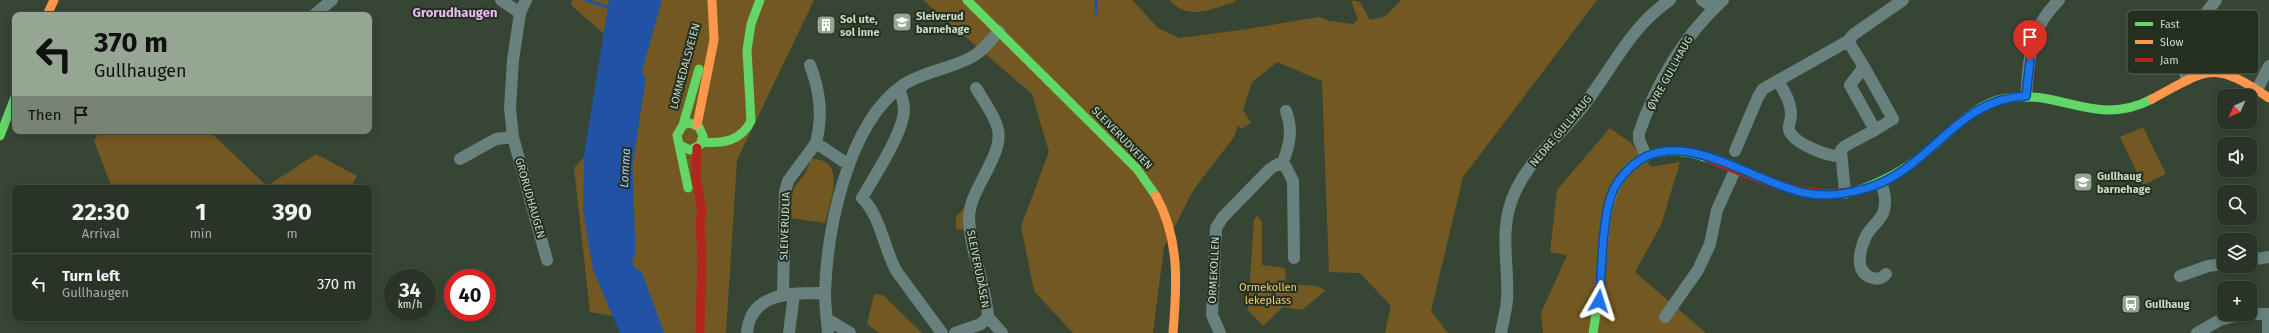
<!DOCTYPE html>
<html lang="en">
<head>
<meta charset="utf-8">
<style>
	:root { --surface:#293427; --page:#353f33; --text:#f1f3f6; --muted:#a5aaa7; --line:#454f44 }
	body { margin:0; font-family:"Fira Sans",sans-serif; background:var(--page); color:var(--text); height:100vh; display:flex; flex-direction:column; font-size:15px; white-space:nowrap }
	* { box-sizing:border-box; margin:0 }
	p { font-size:13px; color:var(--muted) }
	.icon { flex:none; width:22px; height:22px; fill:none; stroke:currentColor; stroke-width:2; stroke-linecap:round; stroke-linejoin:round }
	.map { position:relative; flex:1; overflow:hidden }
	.sheet { position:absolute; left:12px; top:185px; width:360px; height:136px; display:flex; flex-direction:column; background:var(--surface); border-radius:8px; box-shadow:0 2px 10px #0003,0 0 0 1px var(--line) }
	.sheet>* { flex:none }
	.guide { position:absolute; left:12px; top:12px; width:360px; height:122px; border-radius:8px; box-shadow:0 2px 10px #0003,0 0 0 1px var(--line); background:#95a692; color:#111; overflow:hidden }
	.needle { width:26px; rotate:225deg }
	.fabs { position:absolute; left:2217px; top:89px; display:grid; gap:8px }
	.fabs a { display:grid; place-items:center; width:40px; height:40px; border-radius:8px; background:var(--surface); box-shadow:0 2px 10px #0003,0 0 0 1px var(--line); font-size:20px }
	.speed { position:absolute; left:384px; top:269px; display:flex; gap:8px; font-size:20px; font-weight:700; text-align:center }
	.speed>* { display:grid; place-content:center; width:52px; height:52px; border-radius:50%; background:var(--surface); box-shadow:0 2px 10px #0003,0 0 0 1px var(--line); line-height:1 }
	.speed small { font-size:10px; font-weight:400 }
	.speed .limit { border:6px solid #d22; background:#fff; color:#111 }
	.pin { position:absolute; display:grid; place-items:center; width:34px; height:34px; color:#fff; margin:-41px -17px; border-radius:50% 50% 50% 0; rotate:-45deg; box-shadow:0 0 4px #0007 }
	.pin .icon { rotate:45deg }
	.me { position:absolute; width:44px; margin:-22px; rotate:6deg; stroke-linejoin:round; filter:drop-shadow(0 0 3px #0008) }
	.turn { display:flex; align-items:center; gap:14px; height:84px; padding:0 16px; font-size:18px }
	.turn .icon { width:52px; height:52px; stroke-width:2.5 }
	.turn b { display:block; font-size:28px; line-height:34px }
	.then { display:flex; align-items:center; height:38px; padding:0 16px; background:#0003; gap:8px; font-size:15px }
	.eta { display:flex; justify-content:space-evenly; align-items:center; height:68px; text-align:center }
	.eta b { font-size:24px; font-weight:700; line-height:28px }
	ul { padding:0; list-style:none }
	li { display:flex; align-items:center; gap:12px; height:60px; padding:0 16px; border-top:1px solid var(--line) }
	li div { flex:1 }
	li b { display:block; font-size:15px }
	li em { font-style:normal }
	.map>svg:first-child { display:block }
</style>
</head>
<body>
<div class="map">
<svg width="2269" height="333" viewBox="0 0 2269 333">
	<rect width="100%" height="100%" fill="#374634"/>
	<path fill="#735921" d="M 572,0 L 814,0 L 737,160 L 726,333 L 624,333 L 620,317 L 590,312 L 574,168 L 591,150 L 604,34 L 571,5 Z
		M 923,0 L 1132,0 L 1158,28 L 1179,38 L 1248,29 L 1319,17 L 1329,21 L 1353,24 L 1358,20 L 1351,0 L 1360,2 L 1370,20 L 1386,16 L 1401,0 L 1597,0 L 1463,177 L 1431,311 L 1448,333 L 1385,333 L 1391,306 L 1360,273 L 1329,272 L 1322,81 L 1277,62 L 1252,82 L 1243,110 L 1251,123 L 1241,129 L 1238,125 L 1234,137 L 1194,189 L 1164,247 L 1153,333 L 1073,333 L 1034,291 L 1021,226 L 1049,152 L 1032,94 Z
		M 1169,0 L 1237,0 L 1233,3 C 1209,9 1189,21 1169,0 Z
		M 2143,127 L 2166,174 L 2143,185 L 2120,137 Z
		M 1610,128 L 1631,143 L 1651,167 L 1680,162 L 1661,225 L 1635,272 L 1706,333 L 1543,333 L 1541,313 L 1567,255 L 1550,252 L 1557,190 Z
		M 100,131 L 209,131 L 267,186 L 316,154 L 357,176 L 350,188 L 112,188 L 94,141 Z
		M 811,159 C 848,158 830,202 825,223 L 792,218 L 791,200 L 794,188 L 806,172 Z
		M 966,206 L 966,230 L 956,229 L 956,217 Z
		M 1258,216 L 1262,223 L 1262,265 L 1285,268 L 1286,284 L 1316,286 L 1326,290 L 1302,310 L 1283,307 L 1263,326 L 1248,310 L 1254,219 Z
		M 874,294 L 883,295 L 922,333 L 879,333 L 867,324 Z
		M 162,318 L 272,318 L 270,321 Z"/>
	<path fill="#2053a4" d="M 609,0 L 662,0 L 613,175 L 649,333 L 620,333 L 593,270 L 583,210 L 584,155 Z"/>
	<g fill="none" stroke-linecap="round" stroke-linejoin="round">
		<path stroke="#2053a4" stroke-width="3" d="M 586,0 L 608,7
			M 1096,0 L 1096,13"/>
		<path stroke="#2053a4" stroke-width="19" d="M 626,252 L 623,165 L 636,80
			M 634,278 L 654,333"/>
		<path stroke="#68807e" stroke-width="12" d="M 501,0 L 520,13
			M 526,0 L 520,13 L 513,60 L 510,108 L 513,137 L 547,260
			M 1702,0 L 1714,8
			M 314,15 L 332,0
			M 810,65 C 820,91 823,115 816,143 L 849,165
			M 1864,67 L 1893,119 L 1875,130
			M 2187,79 L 2179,54 L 2190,34 L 2216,0
			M 1778,81 C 1784,91 1791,102 1791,115 C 1791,120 1788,125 1789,130 C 1793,143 1828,157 1840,156
			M 899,88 C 901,95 904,102 904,109 C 904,132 874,177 862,198 C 882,218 883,248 897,272 L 942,333
			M 2257,90 L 2269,66
			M 2026,96 C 2030,55 2028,31 2059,0
			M 1735,151 L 1758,97 L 1763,89 L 1848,41 L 1854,34 L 1903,0
			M 1646,156 L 1639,140 L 1639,133 C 1656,84 1684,35 1723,0
			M 460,159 L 496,139 L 513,137
			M 1282,164 C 1290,145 1293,130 1286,111
			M 1881,183 C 1885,193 1887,203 1883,213 C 1879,222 1870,228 1866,236 C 1860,249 1853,273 1873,278 C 1879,280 1882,278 1886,274
			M 1845,193 L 1841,150 L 1845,146 L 1875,130 L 1850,85 L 1864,67 L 1848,41
			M 2250,260 L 2269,257
			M 2180,276 L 2208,266 L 2224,264
			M 783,295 L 785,192 L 788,181 L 816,143
			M 2250,314 L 2269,314
			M 2268,314 L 2268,333
			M 988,317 L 1002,333
			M 1665,317 L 1698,270 L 1710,244 L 1717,210 L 1736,168
			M 827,319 L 850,333
			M 747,333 C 750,291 795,293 825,293
			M 789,333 L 794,294
			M 828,333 C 827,320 825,306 825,293 C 827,230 847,124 903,85 C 922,72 949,69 970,58 C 982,52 990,41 999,31
			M 955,333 L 981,324 L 988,317 C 986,284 970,252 969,218 C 969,188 1007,153 997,126 C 993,113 983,100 976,88
			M 1220,333 L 1212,315 L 1216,228 L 1223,217 L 1270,169 L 1278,164 L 1286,167 L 1293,181 L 1294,258
			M 1501,333 C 1503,322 1506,311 1507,300 C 1509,270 1501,239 1509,209 C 1520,166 1558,139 1584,105 C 1612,69 1631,26 1670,0
			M 2197,333 L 2220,320 L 2242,314"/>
		<path stroke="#63d668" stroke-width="9" d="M 967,0 L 1137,169 L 1156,196
			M 683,125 L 699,69
			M 0,136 L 15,97
			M 702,142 C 723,144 741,141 751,121 L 747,50 L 751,24 L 760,0
			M 680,145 L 690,150 L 700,145 L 703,136 L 699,127 L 690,123 L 683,125 L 677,135 L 688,188
			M 1855,191 C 1881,183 1903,171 1924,154 C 1950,134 1972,104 2007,98 C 2060,89 2097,128 2152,99
			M 1593,333 C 1598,305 1601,276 1603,248 C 1605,231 1605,213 1612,196 C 1628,153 1666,143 1707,158"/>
		<path stroke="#ff974d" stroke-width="9" d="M 47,15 L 54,0
			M 2152,99 C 2208,69 2212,59 2269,98
			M 697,125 L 714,40 L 712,0
			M 1156,196 C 1180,239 1177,285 1173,333"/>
		<path stroke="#b3261e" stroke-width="9" d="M 697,148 L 696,176 L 702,212 L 700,222 L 702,257 L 700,333
			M 1707,158 C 1754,176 1803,202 1855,191"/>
	</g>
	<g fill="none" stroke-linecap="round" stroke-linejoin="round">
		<g stroke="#114b97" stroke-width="10">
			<path id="route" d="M 1599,301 C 1602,271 1602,222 1611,196 C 1615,184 1623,174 1632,166 C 1680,123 1753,183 1805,193 C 1824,197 1846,194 1864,189 C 1931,171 1954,99 2026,96 L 2030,61"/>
		</g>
		<use href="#route" stroke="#1a73e8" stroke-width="7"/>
	</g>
	<defs>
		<g id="school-square" transform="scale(1)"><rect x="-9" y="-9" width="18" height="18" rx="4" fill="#95a692" stroke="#233020"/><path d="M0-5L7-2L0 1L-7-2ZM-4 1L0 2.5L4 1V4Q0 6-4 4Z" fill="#fff"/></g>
		<g id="building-square" transform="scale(1)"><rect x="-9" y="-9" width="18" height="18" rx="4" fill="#95a692" stroke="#233020"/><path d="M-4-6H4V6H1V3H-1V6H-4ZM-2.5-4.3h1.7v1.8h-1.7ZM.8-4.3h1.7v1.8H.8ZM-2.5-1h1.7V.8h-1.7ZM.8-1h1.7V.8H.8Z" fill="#fff"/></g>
		<g id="bus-square" transform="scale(1)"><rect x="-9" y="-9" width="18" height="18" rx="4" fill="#95a692" stroke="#233020"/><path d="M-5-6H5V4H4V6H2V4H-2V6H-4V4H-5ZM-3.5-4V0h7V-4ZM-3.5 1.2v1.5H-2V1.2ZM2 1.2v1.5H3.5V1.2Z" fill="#fff"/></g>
	</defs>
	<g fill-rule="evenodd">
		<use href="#school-square" x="902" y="22"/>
		<use href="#building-square" x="826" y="25"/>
		<use href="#school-square" x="2083" y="182"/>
		<use href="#bus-square" x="2131" y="304"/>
	</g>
	<g text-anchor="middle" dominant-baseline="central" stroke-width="4" stroke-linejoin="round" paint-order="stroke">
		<g font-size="11" font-weight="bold" fill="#c8d9c5" stroke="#233020" text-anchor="start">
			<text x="916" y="16">Sleiverud<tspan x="916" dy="13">barnehage</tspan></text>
			<text x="840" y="19">Sol ute,<tspan x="840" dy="13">sol inne</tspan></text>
			<text x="2097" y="176">Gullhaug<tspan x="2097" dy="13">barnehage</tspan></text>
			<text x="2145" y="304">Gullhaug</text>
		</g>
		<g font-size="11" fill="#c8d9c5" stroke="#233020">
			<text transform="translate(685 66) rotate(-75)">LOMMEDALSVEIEN</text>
			<text transform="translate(1670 73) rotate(-61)">ØVRE GULLHAUG</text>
			<text transform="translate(1561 131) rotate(-50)">NEDRE GULLHAUG</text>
			<text transform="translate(1122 138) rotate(46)">SLEIVERUDVEIEN</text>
			<text transform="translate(530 198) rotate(74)">GRORUDHAUGEN</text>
			<text transform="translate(785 226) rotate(-88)">SLEIVERUDLIA</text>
			<text transform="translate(978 269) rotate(79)">SLEIVERUDÅSEN</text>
			<text transform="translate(1214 270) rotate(-87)">ORMEKOLLEN</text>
		</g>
		<g font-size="11" fill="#f5c778" stroke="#233020">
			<text x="1268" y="287">Ormekollen<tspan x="1268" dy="13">lekeplass</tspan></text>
		</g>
		<g font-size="12" font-style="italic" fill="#acc9f9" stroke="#233020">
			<text transform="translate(625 168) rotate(-87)">Lomma</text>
		</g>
		<g font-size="13" font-weight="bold" fill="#ebb8f6" stroke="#233020">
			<text x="455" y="12">Grorudhaugen</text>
		</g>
	</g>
	<rect x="2127" y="10" width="132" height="64" rx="6" fill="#233020" stroke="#556352" stroke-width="1"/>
	<rect x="2135" y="22" width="18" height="4" fill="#63d668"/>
	<rect x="2135" y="40" width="18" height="4" fill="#ff974d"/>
	<rect x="2135" y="58" width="18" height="4" fill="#b3261e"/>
	<g font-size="11" fill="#c8d9c5">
		<text x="2160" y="28">Fast</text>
		<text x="2160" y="46">Slow</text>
		<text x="2160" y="64">Jam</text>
	</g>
</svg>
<div class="fabs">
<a><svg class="needle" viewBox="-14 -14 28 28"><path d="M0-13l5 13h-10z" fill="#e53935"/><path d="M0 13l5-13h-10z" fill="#a5aaa7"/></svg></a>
<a><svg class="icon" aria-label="sound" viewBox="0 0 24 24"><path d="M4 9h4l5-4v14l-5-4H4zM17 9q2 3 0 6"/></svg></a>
<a><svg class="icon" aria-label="search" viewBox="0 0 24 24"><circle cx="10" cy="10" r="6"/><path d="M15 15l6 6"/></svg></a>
<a><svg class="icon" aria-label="layers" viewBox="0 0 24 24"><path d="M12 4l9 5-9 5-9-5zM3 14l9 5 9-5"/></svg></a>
<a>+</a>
</div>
<div class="speed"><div>34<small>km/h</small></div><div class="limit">40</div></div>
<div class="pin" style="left:2030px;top:61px;background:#d93025"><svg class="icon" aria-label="arrive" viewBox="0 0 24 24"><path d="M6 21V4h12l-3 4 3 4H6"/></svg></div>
<svg class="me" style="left:1599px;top:301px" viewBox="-20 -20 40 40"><path d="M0-17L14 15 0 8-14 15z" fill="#1a73e8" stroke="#fff" stroke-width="4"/></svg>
<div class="guide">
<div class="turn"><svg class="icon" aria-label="left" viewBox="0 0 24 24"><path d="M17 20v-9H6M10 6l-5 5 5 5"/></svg><div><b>370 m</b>Gullhaugen</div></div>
<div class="then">Then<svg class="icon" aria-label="arrive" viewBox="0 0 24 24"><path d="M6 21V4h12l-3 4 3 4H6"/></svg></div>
</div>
<section class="sheet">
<div class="eta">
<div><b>22:30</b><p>Arrival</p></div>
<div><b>1</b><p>min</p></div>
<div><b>390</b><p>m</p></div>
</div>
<ul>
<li><svg class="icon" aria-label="left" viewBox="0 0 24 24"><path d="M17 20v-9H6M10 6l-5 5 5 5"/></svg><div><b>Turn left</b><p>Gullhaugen</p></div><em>370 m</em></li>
</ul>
</section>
</div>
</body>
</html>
